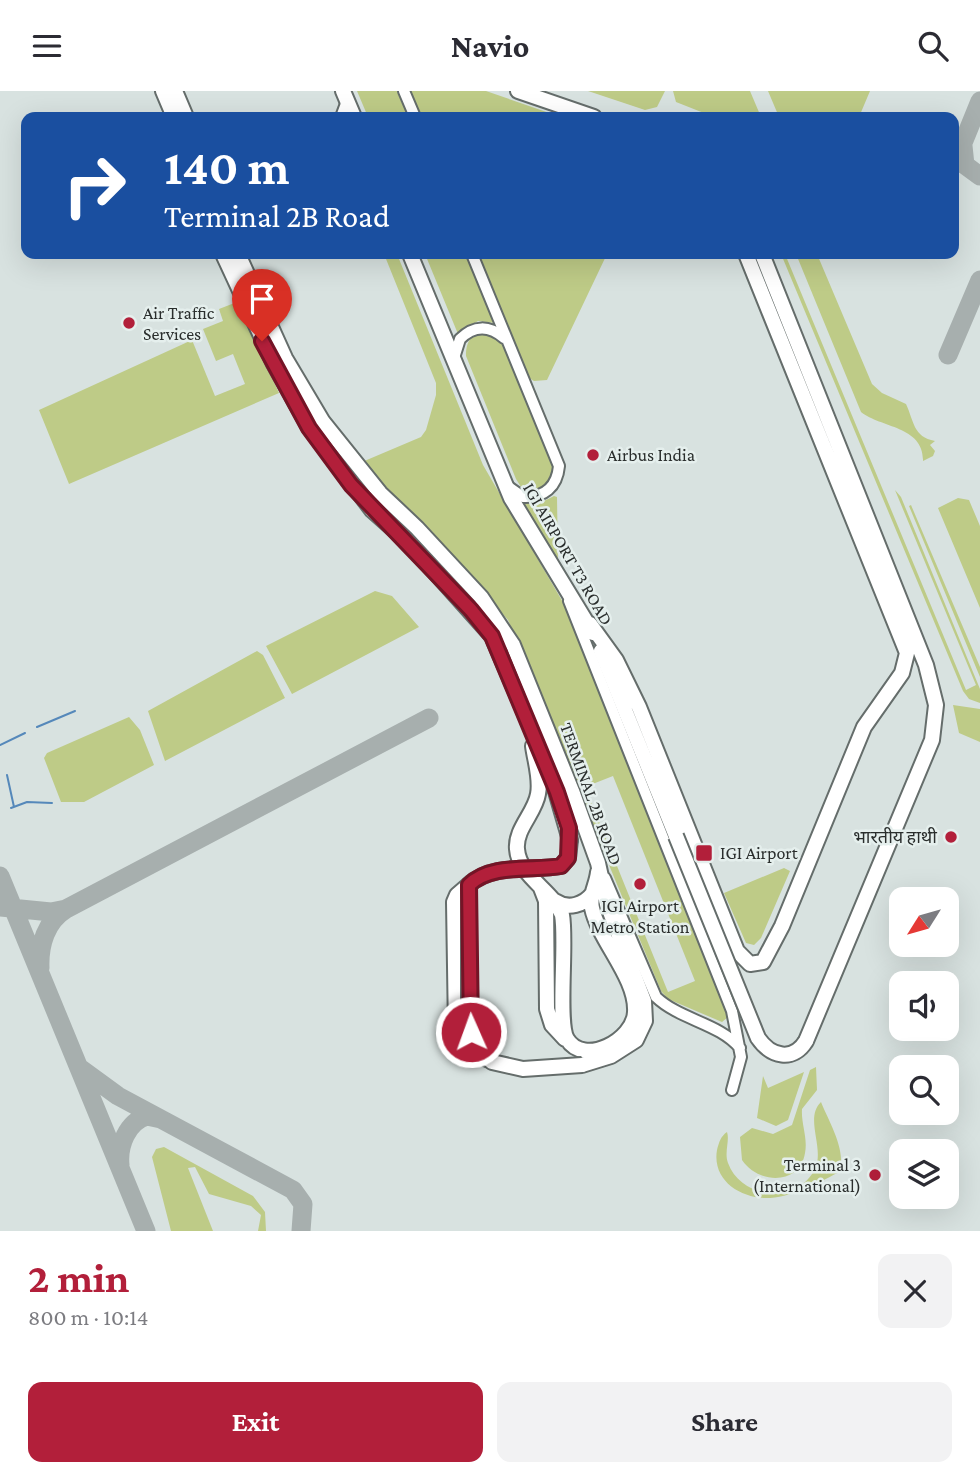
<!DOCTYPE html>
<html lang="en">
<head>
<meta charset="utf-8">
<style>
	:root { --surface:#fff; --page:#f2f2f3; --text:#2b2b33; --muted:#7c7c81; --accent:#b21f3a }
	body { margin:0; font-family:"Crimson Pro","Noto Sans Devanagari",serif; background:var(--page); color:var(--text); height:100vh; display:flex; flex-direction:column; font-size:26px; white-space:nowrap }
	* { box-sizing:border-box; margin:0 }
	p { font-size:23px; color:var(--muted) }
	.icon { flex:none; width:38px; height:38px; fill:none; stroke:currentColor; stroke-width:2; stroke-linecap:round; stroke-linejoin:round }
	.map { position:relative; height:1140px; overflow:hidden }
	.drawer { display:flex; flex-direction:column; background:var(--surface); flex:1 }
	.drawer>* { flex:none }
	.hud { position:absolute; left:21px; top:21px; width:938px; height:147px; border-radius:14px; box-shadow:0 7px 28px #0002; background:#1a4fa0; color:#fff; overflow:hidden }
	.needle { width:46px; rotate:233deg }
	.fabs { position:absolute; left:889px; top:796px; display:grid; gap:14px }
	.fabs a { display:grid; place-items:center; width:70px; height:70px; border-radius:14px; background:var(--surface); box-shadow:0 7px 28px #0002; font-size:35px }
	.pin { position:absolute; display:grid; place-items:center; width:60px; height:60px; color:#fff; margin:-72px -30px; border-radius:50% 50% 50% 0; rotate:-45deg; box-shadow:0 0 7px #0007 }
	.pin .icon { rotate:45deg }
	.me { position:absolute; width:77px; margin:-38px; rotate:358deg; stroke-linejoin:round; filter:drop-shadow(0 0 5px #0008) }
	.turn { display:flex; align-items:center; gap:24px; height:147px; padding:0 28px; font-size:32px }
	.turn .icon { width:91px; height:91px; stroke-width:2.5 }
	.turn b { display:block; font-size:49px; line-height:60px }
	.round { display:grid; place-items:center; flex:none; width:74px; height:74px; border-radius:14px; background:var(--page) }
	.overview { display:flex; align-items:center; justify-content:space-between; height:119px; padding:0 28px }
	h1 { font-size:42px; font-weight:700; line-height:52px; color:var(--accent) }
	.action { display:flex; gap:14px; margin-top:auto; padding:14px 28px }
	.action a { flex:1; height:80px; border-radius:14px; background:var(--accent); color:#fff; font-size:28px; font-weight:700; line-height:80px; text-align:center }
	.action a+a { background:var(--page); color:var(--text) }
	header { display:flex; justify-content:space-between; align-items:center; height:91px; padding:0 28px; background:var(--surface); font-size:32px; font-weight:700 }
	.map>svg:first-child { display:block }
</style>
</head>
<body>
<header><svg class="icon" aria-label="menu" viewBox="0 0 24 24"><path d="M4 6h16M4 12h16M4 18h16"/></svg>Navio<svg class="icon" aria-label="search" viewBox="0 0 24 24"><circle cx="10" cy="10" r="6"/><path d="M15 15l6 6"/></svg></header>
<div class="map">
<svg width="980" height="1140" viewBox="0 0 980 1140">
	<rect width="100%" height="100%" fill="#d8e2e0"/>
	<path fill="#becb87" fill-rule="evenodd" d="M 357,0 L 397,0 L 408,26 L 368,26 Z
		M 408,0 L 486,0 L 561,26 L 419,26 Z
		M 588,0 L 665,0 L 657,16 L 645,19 Z
		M 673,0 L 750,0 L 761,26 L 714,26 L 676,11 Z
		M 768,0 L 870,0 L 859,26 L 779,26 Z
		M 384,163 L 397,163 L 483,374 L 564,513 L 728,918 L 728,926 L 722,931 L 668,908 L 661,900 L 508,529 L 423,432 L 394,409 L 362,371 L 421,346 L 426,339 L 436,304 L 436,292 ZM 613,685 L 695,890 L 668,901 L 585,696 Z
		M 425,163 L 466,163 L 495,232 L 478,230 L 458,243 Z
		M 475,163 L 607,163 L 547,289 L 534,290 L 526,285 Z
		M 781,163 L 785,163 L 966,599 L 976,594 L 895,399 L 901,406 L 980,598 L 980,612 L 969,608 L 963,600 Z
		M 796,163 L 817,163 L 872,293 L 882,302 L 906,313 C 914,330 913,346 935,350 L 930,354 L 935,360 L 933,365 L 923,370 C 924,335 881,337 861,321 Z
		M 237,211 L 279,302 L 69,393 L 39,319 L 192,249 L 215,305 L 245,293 L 233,263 L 216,270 L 203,238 L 223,230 L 219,218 Z
		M 486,240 L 501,247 L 505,255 L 554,378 L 549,395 L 532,401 L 521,396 L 516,388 L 466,265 C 466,250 471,243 486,240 Z
		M 554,405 L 557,406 L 558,471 L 520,409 L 540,412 Z
		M 958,407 L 969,409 L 980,435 L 980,517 L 938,417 Z
		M 911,414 L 980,576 L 980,586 L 909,415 Z
		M 375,500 L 392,505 L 419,536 L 292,603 L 266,555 Z
		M 257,560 L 263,564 L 285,607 L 165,670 L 148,620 Z
		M 953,614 L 980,618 L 980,651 L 959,642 Z
		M 129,626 L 140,639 L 154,674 L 84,711 L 61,711 L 44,667 L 47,662 Z
		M 784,777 L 790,780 L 761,847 L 754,854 L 746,852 L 724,802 Z
		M 816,976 L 817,999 L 802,1018 C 801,1033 808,1047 805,1062 C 800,1094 759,1094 742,1069 L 740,1046 L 752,1037 L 773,1043 L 792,1034 L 810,979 Z
		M 804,981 L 788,1029 L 776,1035 L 757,1027 L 763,985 L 768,997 Z
		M 821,1011 C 828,1029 850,1065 837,1082 C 817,1093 787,1108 764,1107 C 738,1106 712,1088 717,1059 C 719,1051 721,1045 727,1041 C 730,1050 724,1061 728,1072 C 741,1108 797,1114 815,1078 C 825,1057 804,1027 821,1011 Z
		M 164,1056 L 253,1105 L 265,1121 L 266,1140 L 258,1140 L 261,1124 L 251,1115 L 209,1103 L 195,1076 L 188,1077 L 213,1140 L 171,1140 L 152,1066 L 156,1058 Z"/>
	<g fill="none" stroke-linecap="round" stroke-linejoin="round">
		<path stroke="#5588ba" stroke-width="2" d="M 37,636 L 75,620
			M 0,654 L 25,642
			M 7,684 L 14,716
			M 11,717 L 27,711 L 52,712"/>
		<path stroke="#a7afae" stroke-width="19" d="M 963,55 L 965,74 L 980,85
			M 954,74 L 980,10
			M 948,264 L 980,189
			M 0,785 L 146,1140
			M 0,816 L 51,821 L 66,818 L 429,627
			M 40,877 C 39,854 46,830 66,818
			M 81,978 L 118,1005 L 293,1099 L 303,1113 L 301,1140
			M 120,1074 C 118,1055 127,1031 147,1025 L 161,1028"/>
		<g stroke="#656d6b" stroke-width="14">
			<path id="minor" d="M 404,0 L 415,26
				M 341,26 L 347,10
				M 472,163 L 559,375 C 557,396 544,407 523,406 L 506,394
				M 454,267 L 460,248 C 474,234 489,234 504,247
				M 569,510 L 732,920 L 741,966 L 732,999
				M 605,787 L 656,906 C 680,929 719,932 740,957"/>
		</g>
		<g stroke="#656d6b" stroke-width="18">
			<path id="major" d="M 163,0 L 174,26
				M 175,0 L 186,26
				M 343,0 L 354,26
				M 518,0 L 594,26
				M 223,163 L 274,273 L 309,336 L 372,419 L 408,451 L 492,545 L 551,683 L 570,749
				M 238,163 L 285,267 L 323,331 L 380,402 L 417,437 L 481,506 L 513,554 L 572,700 L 598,772 L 607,813 L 644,910 L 645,930 L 636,949 L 611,965 L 582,974
				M 410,163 L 511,407 L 593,542
				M 762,163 L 926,574 L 936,614 L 932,649 L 806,950
				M 590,533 L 616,569 L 639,616 L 737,860 L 750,873 L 763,871 L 782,835 L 864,636 L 902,582 L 907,562 L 746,163
				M 601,560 L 676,745
				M 533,655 C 535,670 541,688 538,703 C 535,722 515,738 517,758 C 519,786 553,799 562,824 C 567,850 557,932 567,948 C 584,976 634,949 635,921 C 637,887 599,850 592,817 C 589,805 597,793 598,781
				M 472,791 L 457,804 L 454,811 L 456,940 L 464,954 L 487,968
				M 541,797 L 546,810 L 547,918 L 552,934 L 565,948
				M 555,810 C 568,819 584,814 593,802"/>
		</g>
		<use href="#minor" stroke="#fff" stroke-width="10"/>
		<use href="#major" stroke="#fff" stroke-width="14"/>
		<g stroke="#656d6b" stroke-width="18" stroke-linecap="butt">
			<path id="major-bridge" d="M 676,745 L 758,947 C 771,966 793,971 806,950
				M 570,749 L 568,767 L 561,775 C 533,780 491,772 469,794 L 469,933 L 479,959 L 492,971 L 523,978 L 582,974"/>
		</g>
		<use href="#major-bridge" stroke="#fff" stroke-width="14"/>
	</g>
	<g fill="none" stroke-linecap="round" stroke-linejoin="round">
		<g stroke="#741426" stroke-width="18">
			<path id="route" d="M 262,250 L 309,337 L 351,394 L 471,519 L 492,545 L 557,701 L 569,737 L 568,767 L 561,775 C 533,780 491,772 469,794 L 471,941"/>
		</g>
		<use href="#route" stroke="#b21f3a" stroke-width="12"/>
	</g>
	<g fill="#b21f3a" stroke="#e5efed" stroke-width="2.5">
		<circle cx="129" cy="232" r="7"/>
		<circle cx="593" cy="364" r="7"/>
		<circle cx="951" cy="746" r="7"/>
		<rect x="695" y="753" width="18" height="18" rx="3.5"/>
		<circle cx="640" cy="793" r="7"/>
		<circle cx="875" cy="1084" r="7"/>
	</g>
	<g text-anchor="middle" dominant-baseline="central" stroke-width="5" stroke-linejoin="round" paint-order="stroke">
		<g font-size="18" fill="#2a2e2d" stroke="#e5efed" text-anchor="start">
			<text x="143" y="222">Air Traffic<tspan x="143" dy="21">Services</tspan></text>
			<text x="607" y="364">Airbus India</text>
			<text x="937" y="746" text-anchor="end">भारतीय हाथी</text>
			<text x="720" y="762">IGI Airport</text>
			<text x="640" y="815" text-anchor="middle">IGI Airport<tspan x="640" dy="21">Metro Station</tspan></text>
			<text x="861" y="1074" text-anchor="end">Terminal 3<tspan x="861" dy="21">(International)</tspan></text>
		</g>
		<g font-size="18" fill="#2a2e2d" stroke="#e5efed">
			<text transform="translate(568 463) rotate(60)">IGI AIRPORT T3 ROAD</text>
			<text transform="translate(591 703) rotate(70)">TERMINAL 2B ROAD</text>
		</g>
	</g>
</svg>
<div class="fabs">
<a><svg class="needle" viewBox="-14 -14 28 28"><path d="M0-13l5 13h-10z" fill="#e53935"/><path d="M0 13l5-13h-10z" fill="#7c7c81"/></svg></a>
<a><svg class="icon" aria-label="sound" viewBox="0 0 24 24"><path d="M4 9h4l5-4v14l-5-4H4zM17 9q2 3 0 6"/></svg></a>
<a><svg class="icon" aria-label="search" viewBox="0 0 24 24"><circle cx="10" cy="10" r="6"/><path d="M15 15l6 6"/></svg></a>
<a><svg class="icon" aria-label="layers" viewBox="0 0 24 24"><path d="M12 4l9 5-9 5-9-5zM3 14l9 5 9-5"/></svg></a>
</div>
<div class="pin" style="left:262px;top:250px;background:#d93025"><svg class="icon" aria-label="arrive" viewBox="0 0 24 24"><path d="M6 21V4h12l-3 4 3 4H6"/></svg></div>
<svg class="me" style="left:471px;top:941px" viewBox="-20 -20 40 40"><circle r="17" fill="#b21f3a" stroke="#fff" stroke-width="3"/><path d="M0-11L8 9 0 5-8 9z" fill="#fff"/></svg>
<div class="hud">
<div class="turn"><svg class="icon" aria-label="right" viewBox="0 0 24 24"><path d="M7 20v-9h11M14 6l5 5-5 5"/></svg><div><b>140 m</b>Terminal 2B Road</div></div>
</div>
</div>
<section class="drawer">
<div class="overview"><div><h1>2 min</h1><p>800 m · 10:14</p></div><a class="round"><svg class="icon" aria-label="close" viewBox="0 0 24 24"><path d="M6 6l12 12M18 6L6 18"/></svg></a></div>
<div class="action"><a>Exit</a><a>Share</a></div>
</section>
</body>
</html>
